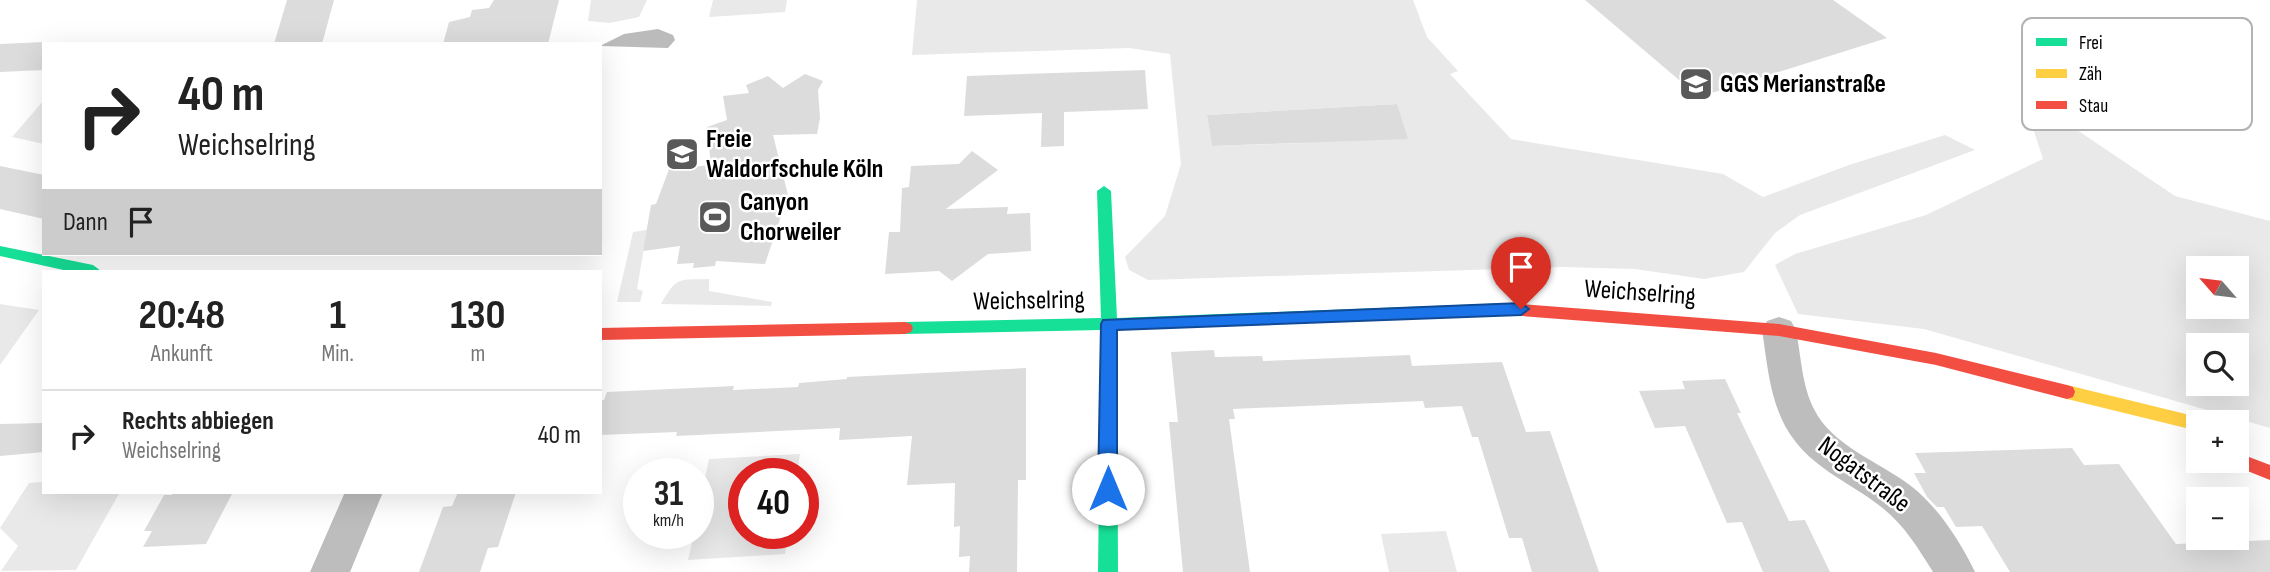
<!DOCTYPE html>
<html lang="de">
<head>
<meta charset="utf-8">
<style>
	:root { --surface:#fff; --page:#f6f6f6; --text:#222; --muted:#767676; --line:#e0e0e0 }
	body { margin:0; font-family:"Sofia Sans Condensed",sans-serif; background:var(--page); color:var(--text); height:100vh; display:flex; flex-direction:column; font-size:26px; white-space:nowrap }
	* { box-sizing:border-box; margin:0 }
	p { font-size:23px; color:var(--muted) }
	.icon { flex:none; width:38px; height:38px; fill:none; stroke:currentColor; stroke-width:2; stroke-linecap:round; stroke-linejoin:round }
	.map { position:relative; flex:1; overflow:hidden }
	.drawer { position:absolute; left:42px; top:270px; width:560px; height:224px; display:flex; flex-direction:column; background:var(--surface); border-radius:0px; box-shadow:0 7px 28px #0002 }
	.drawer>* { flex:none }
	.banner { position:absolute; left:42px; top:42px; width:560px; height:214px; border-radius:0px; box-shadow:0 7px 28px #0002; background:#fff; color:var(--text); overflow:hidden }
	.needle { width:46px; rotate:298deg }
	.buttons { position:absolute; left:2186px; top:256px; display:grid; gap:14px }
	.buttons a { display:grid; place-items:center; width:63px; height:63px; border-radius:0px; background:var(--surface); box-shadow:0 7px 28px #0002; font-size:35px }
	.speed { position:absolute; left:623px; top:458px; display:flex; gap:14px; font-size:35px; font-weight:700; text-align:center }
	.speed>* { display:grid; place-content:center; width:91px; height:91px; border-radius:50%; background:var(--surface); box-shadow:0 7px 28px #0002; line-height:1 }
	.speed small { font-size:18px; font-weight:400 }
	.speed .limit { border:10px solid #d22; background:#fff; color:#111 }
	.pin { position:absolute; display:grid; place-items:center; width:60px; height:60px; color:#fff; margin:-72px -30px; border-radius:50% 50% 50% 0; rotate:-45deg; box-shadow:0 0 7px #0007 }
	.pin .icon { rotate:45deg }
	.me { position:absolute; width:77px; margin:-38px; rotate:0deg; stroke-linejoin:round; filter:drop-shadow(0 0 5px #0008) }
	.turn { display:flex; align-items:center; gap:24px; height:147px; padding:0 21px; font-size:32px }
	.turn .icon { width:91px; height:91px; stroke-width:2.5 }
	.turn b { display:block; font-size:49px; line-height:60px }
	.then { display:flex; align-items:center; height:66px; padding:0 21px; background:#0003; gap:14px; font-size:26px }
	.eta { display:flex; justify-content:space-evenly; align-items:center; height:119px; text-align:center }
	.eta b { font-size:42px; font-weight:700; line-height:49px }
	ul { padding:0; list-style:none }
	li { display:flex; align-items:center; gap:21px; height:91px; padding:0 21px; border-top:2px solid var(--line) }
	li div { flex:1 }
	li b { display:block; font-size:26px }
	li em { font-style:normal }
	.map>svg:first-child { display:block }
</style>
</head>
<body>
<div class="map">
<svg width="2270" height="572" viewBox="0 0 2270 572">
	<rect width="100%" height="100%" fill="#fff"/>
	<path fill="#e9e9e9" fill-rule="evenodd" d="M 591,0 L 647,0 L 639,17 L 610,23 L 588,21 Z
		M 713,0 L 787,0 L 785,12 L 709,17 Z
		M 917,0 L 1413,0 L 1427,37 L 1458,71 L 1450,74 L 1511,139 L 1723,174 L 1763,197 L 1849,165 L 1945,135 L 1975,150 L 1800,215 L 1775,233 L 1744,272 L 1704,279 L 1635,269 L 1563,267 L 1148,280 L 1129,270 L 1125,257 L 1165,216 L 1181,164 L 1170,54 L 1129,48 L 912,55 ZM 1396,104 L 1306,143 L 1212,146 L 1207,115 Z
		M 2056,43 L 2064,54 L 2037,103 L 2175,196 L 2270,221 L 2270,428 L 1924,329 L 1798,314 L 1775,265 L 1795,254 L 1926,215 L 2043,159 L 2022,95 ZM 2198,268 L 2236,268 L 2236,306 L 2198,306 ZM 2198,345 L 2236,345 L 2236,383 L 2198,383 Z
		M 44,100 L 44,144 L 12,137 Z
		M 647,230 L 637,289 L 643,291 L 640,302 L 617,302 L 633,232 Z
		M 709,279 L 709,291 L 772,302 L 771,306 L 661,304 C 677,276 678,280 709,279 Z
		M 0,304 L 39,310 L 0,365 Z
		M 800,454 L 797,474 L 744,474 L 744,534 L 788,534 L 785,554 L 688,560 L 694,534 L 698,534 L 698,511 L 709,459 Z
		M 44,482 L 44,492 L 120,492 L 76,570 L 1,571 L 18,546 L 0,528 L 29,483 Z
		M 1446,531 L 1457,572 L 1389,572 L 1381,534 Z"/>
	<path fill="#bbb" d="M 658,29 L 673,35 L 675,40 L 668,48 L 600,46 L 624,34 Z"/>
	<path fill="#dcdcdc" d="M 287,0 L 334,0 L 322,44 L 274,44 Z
		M 494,0 L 559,0 L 548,44 L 443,44 L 449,22 L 470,17 L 472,10 L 489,8 Z
		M 1585,0 L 1833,0 L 1887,38 L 1699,97 Z
		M 44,42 L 44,70 L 0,72 L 0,44 Z
		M 1145,70 L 1148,109 L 1064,112 L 1064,146 L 1041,147 L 1042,113 L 964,116 L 967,76 Z
		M 805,74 L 823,81 L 818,90 L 820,118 L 817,134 L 773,135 L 788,195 L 765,264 L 716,261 L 715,266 L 693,268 L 694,263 L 677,264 L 680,246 L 643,251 L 651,205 L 656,204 L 669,169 L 711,165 L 707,127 L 727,120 L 723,96 L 749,93 L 746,85 L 768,76 L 783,88 Z
		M 1397,104 L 1408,139 L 1212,146 L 1207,115 Z
		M 972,151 L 998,170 L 946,209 L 1008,207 L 1007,214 L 1030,213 L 1031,251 L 988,254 L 952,281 L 939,271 L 885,274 L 889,232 L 900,232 L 902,188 L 909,187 L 911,166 L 959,164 Z
		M 0,166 L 44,175 L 44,219 L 0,209 Z
		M 1214,350 L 1215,357 L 1262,356 L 1263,361 L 1410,355 L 1412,366 L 1502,362 L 1526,432 L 1550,431 L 1599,572 L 1532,572 L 1522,538 L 1509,538 L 1478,437 L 1472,437 L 1462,406 L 1425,408 L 1423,401 L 1233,409 L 1235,419 L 1229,419 L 1250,572 L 1183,572 L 1169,422 L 1178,422 L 1171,352 Z
		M 1026,368 L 1026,480 L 1018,480 L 1017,572 L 969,572 L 970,556 L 959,557 L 960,526 L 954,527 L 955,483 L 907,485 L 912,436 L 839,440 L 840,428 L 676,436 L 677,432 L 600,435 L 600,400 L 604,400 L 607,392 L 734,386 L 733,390 L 798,387 L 799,383 L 847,379 L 847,377 Z
		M 1725,379 L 1741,413 L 1737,413 L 1789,521 L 1805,520 L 1830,572 L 1763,572 L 1742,522 L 1727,523 L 1685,426 L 1655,428 L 1639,391 L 1685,389 L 1682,381 Z
		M 44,423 L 44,452 L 0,456 L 0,424 Z
		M 2072,448 L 2084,465 L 2119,464 L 2176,544 L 2270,540 L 2270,572 L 2010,572 L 1982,526 L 1956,527 L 1944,507 L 1937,507 L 1927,497 L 1914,473 L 1926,473 L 1915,453 Z
		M 173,492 L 233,492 L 206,544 L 143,547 L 152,531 L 144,531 L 164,495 L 172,495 Z
		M 458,492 L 516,492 L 498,547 L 488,548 L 480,572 L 419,572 L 443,507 L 452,506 Z"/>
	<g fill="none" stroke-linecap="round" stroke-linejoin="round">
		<path fill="#bdbdbd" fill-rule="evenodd" d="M 1779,317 L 1791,321 L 1796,330 C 1801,356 1802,386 1814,409 C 1832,446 1880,462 1911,486 C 1938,507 1960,541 1975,572 L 1933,572 C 1918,548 1903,523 1880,506 C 1852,484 1817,470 1795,441 C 1770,409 1768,368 1762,330 L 1767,321 Z
			M 345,492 L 383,492 L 350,572 L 310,572 Z"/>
		<path fill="#16e098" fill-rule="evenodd" d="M 1104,186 L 1111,191 L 1117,318 L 1509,303 L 1515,305 L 1517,309 L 1515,313 L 1509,315 L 1117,330 L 1118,572 L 1098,572 L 1101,330 L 905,334 L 899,332 L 897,328 L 899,324 L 905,322 L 1101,318 L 1097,191 Z
			M 0,246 L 93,265 L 101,271 L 68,271 L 0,256 Z"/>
		<path fill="#ffcf43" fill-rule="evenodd" d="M 2067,385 L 2198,417 L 2206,422 L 2198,422 L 2198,431 L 2067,399 L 2061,397 L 2059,392 L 2061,387 Z"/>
		<path fill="#f24e42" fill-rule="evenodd" d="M 1509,303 L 1779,324 L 1936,353 L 2067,385 L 2073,387 L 2075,392 L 2073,397 L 2067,399 L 1936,365 L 1779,336 L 1509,315 L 1503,313 L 1501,309 L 1503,305 Z
			M 905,322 L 911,324 L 913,328 L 911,332 L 905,334 L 600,340 L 600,328 Z
			M 2236,452 L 2270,465 L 2270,480 L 2230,464 L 2228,460 L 2236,460 Z"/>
	</g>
	<path fill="#1a73e8" stroke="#114b97" stroke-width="2" d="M 1521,303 L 1529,309 L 1521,315 L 1117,330 L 1117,489 L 1114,495 L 1108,497 L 1101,495 L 1098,489 L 1101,324 L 1103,320 Z"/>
	<defs>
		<g id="school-square" transform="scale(1.75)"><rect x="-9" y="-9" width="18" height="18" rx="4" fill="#595959" stroke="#fff"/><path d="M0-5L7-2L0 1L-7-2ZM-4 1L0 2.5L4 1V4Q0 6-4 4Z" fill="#fff"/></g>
		<g id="stadium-square" transform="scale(1.75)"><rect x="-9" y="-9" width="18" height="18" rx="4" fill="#595959" stroke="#fff"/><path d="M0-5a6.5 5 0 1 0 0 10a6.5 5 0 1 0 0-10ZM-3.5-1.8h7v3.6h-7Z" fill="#fff"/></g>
	</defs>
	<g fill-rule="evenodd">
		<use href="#school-square" x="1696" y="84"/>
		<use href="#school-square" x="682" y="154"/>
		<use href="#stadium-square" x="715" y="217"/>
	</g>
	<g text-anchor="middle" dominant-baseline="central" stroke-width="5" stroke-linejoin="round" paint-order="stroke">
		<g font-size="26" font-weight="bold" fill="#000" stroke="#fff" text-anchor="start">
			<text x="1720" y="84">GGS Merianstraße</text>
			<text x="706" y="139">Freie<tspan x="706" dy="30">Waldorfschule Köln</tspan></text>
			<text x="740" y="202">Canyon<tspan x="740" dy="30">Chorweiler</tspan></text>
		</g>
		<g font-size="26" fill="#000" stroke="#fff">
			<text transform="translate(1640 293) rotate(4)">Weichselring</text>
			<text transform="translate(1029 301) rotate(-1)">Weichselring</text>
			<text transform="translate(1864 475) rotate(37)">Nogatstraße</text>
		</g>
	</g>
	<rect x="2022" y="18" width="230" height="112" rx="10" fill="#fff" stroke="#b2b2b2" stroke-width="2"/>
	<rect x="2036" y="38" width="31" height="8" fill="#16e098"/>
	<rect x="2036" y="69" width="31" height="9" fill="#ffcf43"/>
	<rect x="2036" y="101" width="31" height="8" fill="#f24e42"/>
	<g font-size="19" fill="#000">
		<text x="2079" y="49">Frei</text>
		<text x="2079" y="80">Zäh</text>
		<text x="2079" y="112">Stau</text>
	</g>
</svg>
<div class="buttons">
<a><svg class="needle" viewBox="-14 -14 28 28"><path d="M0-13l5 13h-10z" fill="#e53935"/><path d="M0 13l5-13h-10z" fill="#767676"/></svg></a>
<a><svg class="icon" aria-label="search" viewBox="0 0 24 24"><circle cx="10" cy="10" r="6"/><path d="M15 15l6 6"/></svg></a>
<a>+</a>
<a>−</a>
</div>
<div class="speed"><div>31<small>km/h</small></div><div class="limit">40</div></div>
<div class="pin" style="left:1521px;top:309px;background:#d93025"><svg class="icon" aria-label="arrive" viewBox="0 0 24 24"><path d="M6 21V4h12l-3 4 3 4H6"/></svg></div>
<svg class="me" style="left:1108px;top:489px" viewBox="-20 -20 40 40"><circle r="19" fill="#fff"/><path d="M0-13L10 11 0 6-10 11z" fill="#1a73e8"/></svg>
<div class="banner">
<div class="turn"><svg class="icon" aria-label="right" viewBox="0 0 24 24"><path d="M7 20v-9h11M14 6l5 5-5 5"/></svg><div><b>40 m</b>Weichselring</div></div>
<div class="then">Dann<svg class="icon" aria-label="arrive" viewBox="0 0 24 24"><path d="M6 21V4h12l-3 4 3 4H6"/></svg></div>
</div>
<section class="drawer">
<div class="eta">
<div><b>20:48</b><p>Ankunft</p></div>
<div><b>1</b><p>Min.</p></div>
<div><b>130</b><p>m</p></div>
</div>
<ul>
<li><svg class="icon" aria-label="right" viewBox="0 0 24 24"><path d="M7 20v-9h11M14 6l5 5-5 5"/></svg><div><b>Rechts abbiegen</b><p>Weichselring</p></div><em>40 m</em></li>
</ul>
</section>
</div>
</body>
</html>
